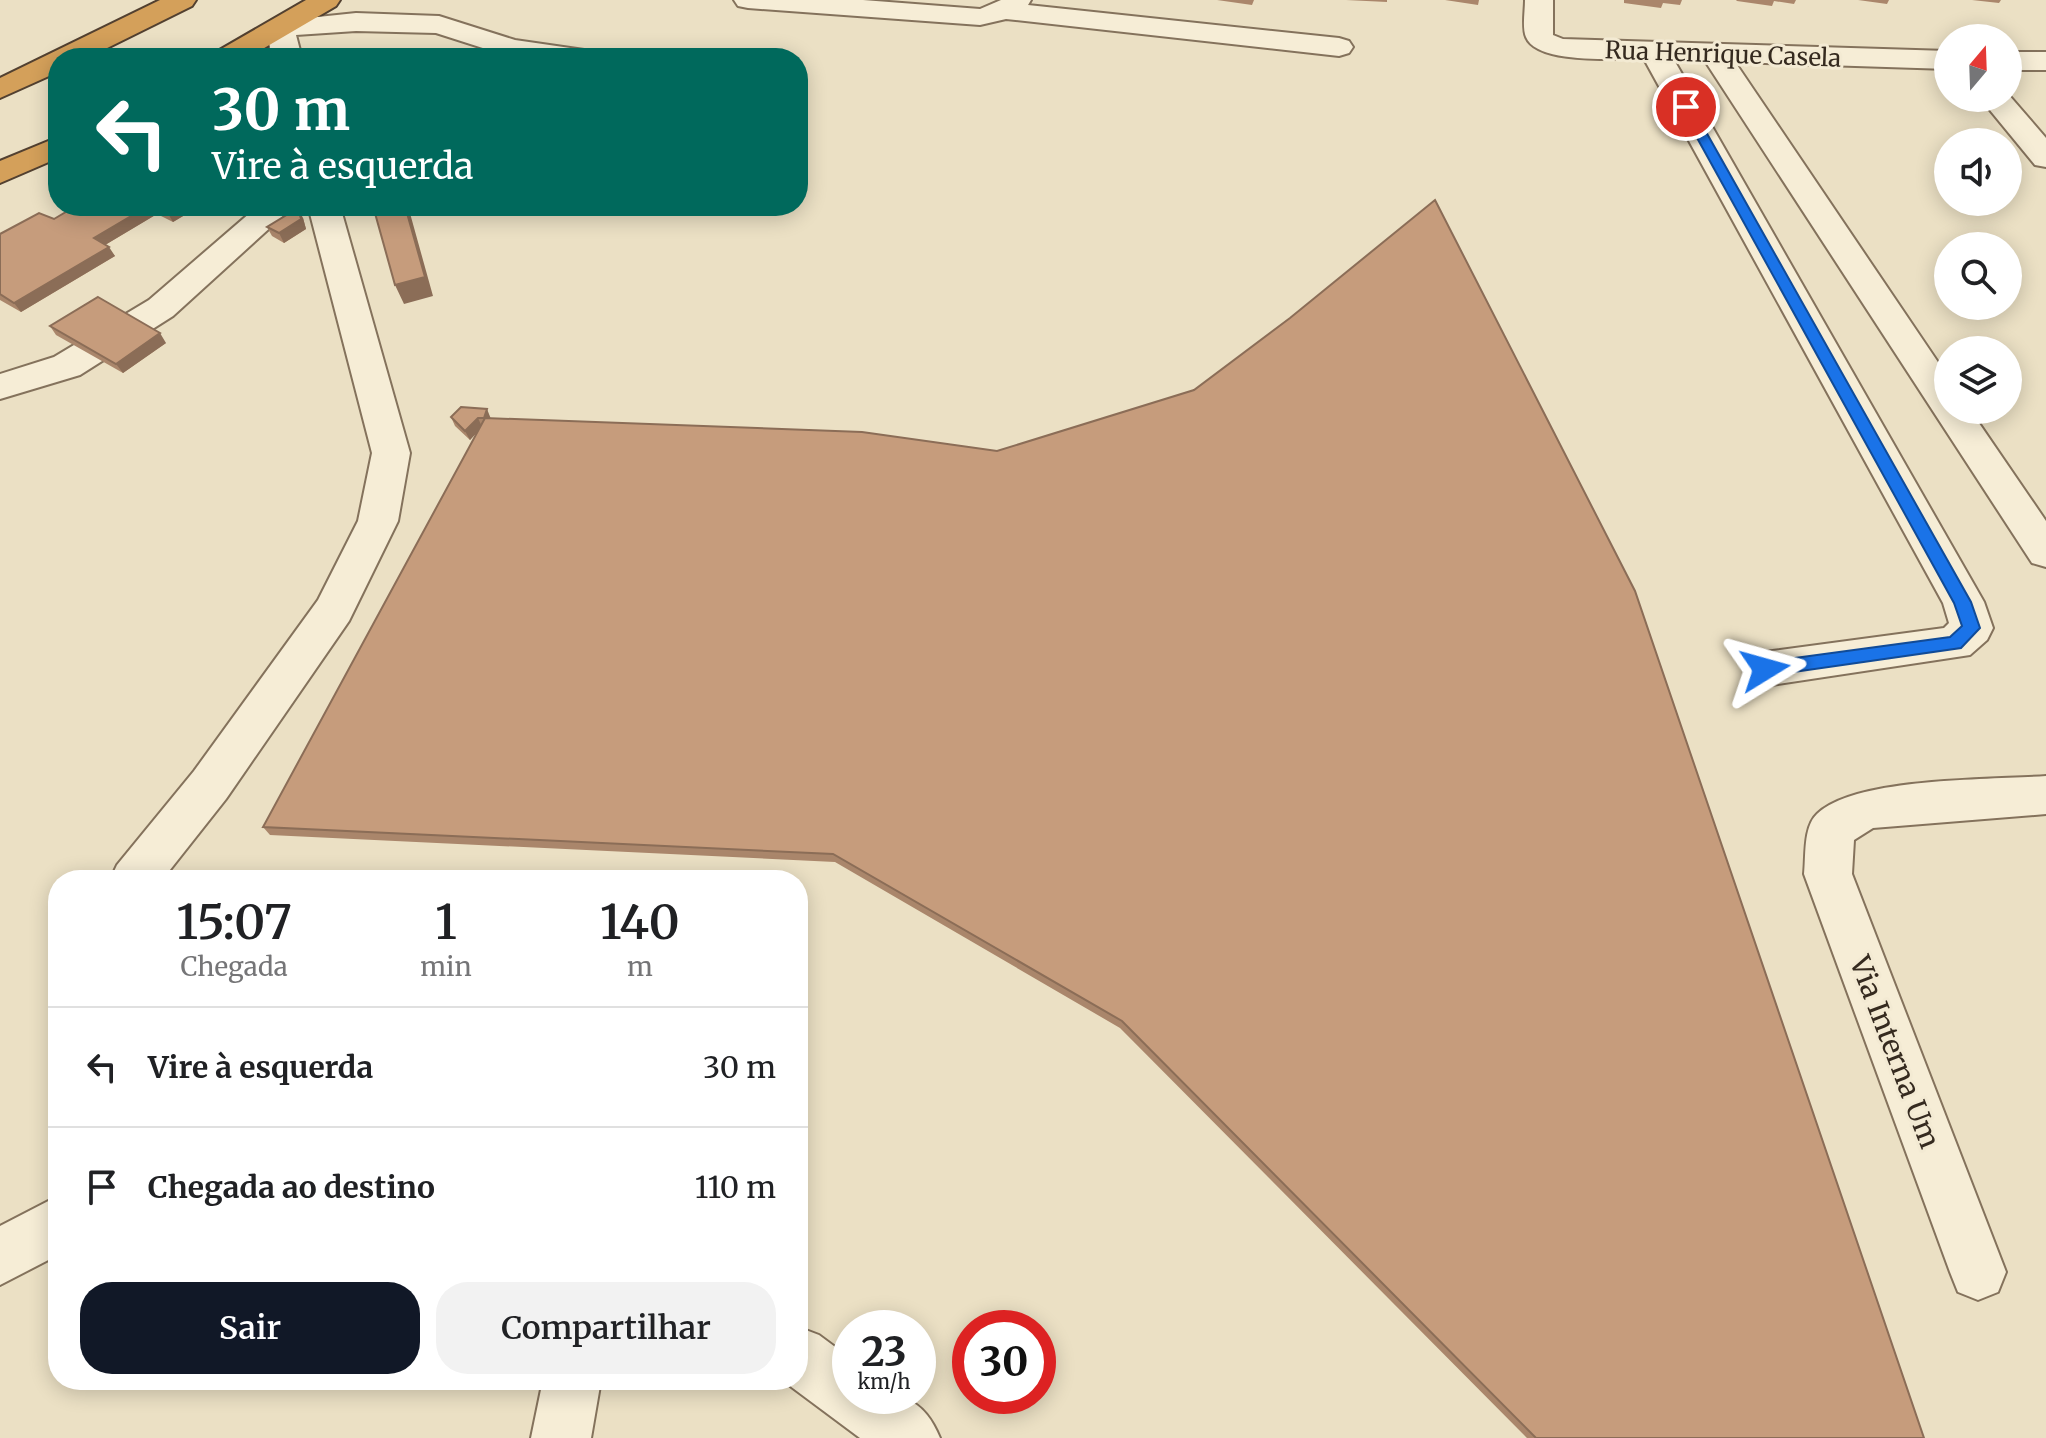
<!DOCTYPE html>
<html lang="pt">
<head>
<meta charset="utf-8">
<style>
	:root { --surface:#fff; --page:#f2f2f2; --text:#202124; --muted:#757577; --line:#e0e0e0; --accent:#111827 }
	body { margin:0; font-family:Merriweather,serif; background:var(--page); color:var(--text); height:100vh; display:flex; flex-direction:column; font-size:30px; white-space:nowrap }
	* { box-sizing:border-box; margin:0 }
	p { font-size:26px; color:var(--muted) }
	.icon { flex:none; width:44px; height:44px; fill:none; stroke:currentColor; stroke-width:2; stroke-linecap:round; stroke-linejoin:round }
	.map { position:relative; flex:1; overflow:hidden }
	.side { position:absolute; left:48px; top:870px; width:760px; height:520px; display:flex; flex-direction:column; background:var(--surface); border-radius:32px; box-shadow:0 4px 20px #0003 }
	.side>* { flex:none }
	.top-card { position:absolute; left:48px; top:48px; width:760px; height:168px; border-radius:32px; box-shadow:0 4px 20px #0003; background:#00695c; color:#fff; overflow:hidden }
	.needle { width:52px; rotate:19deg }
	.fabs { position:absolute; left:1934px; top:24px; display:grid; gap:16px }
	.fabs a { display:grid; place-items:center; width:88px; height:88px; border-radius:50%; background:var(--surface); box-shadow:0 4px 20px #0003; font-size:40px }
	.speed { position:absolute; left:832px; top:1310px; display:flex; gap:16px; font-size:40px; font-weight:700; text-align:center }
	.speed>* { display:grid; place-content:center; width:104px; height:104px; border-radius:50%; background:var(--surface); box-shadow:0 4px 20px #0003; line-height:1 }
	.speed small { font-size:20px; font-weight:400 }
	.speed .limit { border:12px solid #d22; background:#fff; color:#111 }
	.pin { position:absolute; display:grid; place-items:center; width:68px; height:68px; color:#fff; margin:-34px; border:4px solid #fff; border-radius:50%; box-shadow:0 2px 8px #0007 }
	.me { position:absolute; width:88px; margin:-44px; rotate:82deg; stroke-linejoin:round; filter:drop-shadow(0 0 6px #0008) }
	.turn { display:flex; align-items:center; gap:28px; height:168px; padding:0 32px; font-size:36px }
	.turn .icon { width:104px; height:104px; stroke-width:2.5 }
	.turn b { display:block; font-size:56px; line-height:68px }
	.eta { display:flex; justify-content:space-evenly; align-items:center; height:136px; text-align:center }
	.eta b { font-size:48px; font-weight:600; line-height:56px }
	.action { display:flex; gap:16px; margin-top:auto; padding:16px 32px }
	.action a { flex:1; height:92px; border-radius:32px; background:var(--accent); color:#fff; font-size:32px; font-weight:600; line-height:92px; text-align:center }
	.action a+a { background:var(--page); color:var(--text) }
	ul { padding:0; list-style:none }
	li { display:flex; align-items:center; gap:24px; height:120px; padding:0 32px; border-top:2px solid var(--line) }
	li div { flex:1 }
	li b { display:block; font-size:30px }
	li em { font-style:normal }
	.map>svg:first-child { display:block }
</style>
</head>
<body>
<div class="map">
<svg width="2046" height="1438" viewBox="0 0 2046 1438">
	<rect width="100%" height="100%" fill="#ebe0c4"/>
	<g fill="none" stroke-linecap="round" stroke-linejoin="round">
		<g stroke="#84725c" stroke-width="4">
			<path id="minor" d="M 734,0 L 863,0 L 980,9 L 1001,0 L 1031,0 L 1028,5 L 1339,38 L 1349,41 L 1353,47 L 1349,53 L 1339,56 L 1006,19 L 980,25 L 748,8 L 738,6 Z
				M 1525,0 L 1553,0 L 1553,35 L 1563,39 L 1948,51 L 1948,69 L 1735,62 L 1948,377 L 1948,410 L 1970,410 L 2046,521 L 2046,567 L 2032,563 L 1705,61 L 1674,60 L 1984,602 L 1993,628 L 1987,640 L 1970,655 L 1765,686 L 1750,681 L 1744,669 L 1750,657 L 1765,652 L 1944,628 L 1949,623 L 1943,603 L 1644,59 C 1619,58 1537,65 1526,37 C 1522,28 1525,11 1525,0 Z
				M 356,13 L 439,16 L 515,40 L 598,52 L 603,58 L 511,57 L 436,33 L 356,31 L 296,35 L 302,58 L 272,58 L 266,28 L 270,22 Z
				M 2008,52 L 2046,52 L 2046,70 L 2008,70 Z
				M 2008,94 L 2046,138 L 2046,167 L 2035,165 L 1980,98 L 2008,98 Z
				M 258,206 L 294,206 L 173,316 L 80,375 L 0,399 L 0,374 L 54,357 L 149,300 Z
				M 308,206 L 340,206 L 410,453 L 398,521 L 349,621 L 226,799 L 162,880 L 110,880 L 117,865 L 194,771 L 318,600 L 358,521 L 372,453 Z
				M 2046,776 L 2046,814 L 1873,828 L 1854,840 L 1852,874 L 2006,1272 L 1998,1292 L 1978,1300 L 1958,1292 L 1950,1272 L 1804,874 C 1806,857 1803,827 1817,814 C 1855,777 1991,780 2046,776 Z
				M 58,1196 L 58,1255 L 0,1285 L 0,1226 Z
				M 798,1327 L 819,1335 L 850,1358 L 850,1396 C 895,1396 920,1390 940,1438 L 860,1438 L 782,1380 L 798,1380 Z
				M 543,1380 L 601,1380 L 591,1438 L 531,1438 Z"/>
		</g>
		<g stroke="#524030" stroke-width="4">
			<path id="highway" d="M 160,0 L 196,0 L 192,6 L 87,58 L 58,58 L 58,72 L 0,98 L 0,78 Z
				M 306,0 L 340,0 L 336,6 L 247,58 L 211,58 L 216,52 Z
				M 58,137 L 58,158 L 0,183 L 0,161 Z"/>
		</g>
		<use href="#minor" fill="#f6edd6" fill-rule="evenodd"/>
		<use href="#highway" fill="#d4a05a" fill-rule="evenodd"/>
	</g>
	<path fill="#aa866b" d="M 1217,0 L 1254,0 L 1252,5 Z
		M 1346,0 L 1387,0 L 1387,2 Z
		M 1445,0 L 1479,0 L 1478,5 Z
		M 1624,0 L 1682,0 L 1680,5 L 1663,3 L 1661,8 L 1624,3 Z
		M 1736,0 L 1796,0 L 1794,4 L 1774,1 L 1772,6 L 1737,1 Z
		M 1858,0 L 1889,0 L 1887,4 Z
		M 1972,0 L 2001,0 L 1999,3 Z
		M 76,206 L 200,206 L 173,222 L 157,214 L 105,245 L 115,256 L 21,312 L 0,300 L 0,234 L 54,219 Z
		M 303,218 L 306,229 L 284,243 L 272,236 L 267,227 Z
		M 50,326 L 166,343 L 123,373 L 56,335 Z
		M 451,417 L 491,418 L 1924,1438 L 1527,1438 L 1120,1028 L 835,862 L 270,835 L 263,827 L 478,431 L 470,440 L 455,426 Z"/>
	<path fill="#8b6d57" d="M 148,206 L 152,206 L 157,214 L 100,248 L 94,238 Z
		M 178,206 L 200,206 L 173,222 L 167,212 Z
		M 405,206 L 408,206 L 433,296 L 404,304 L 395,285 Z
		M 298,208 L 303,218 L 306,229 L 284,243 L 279,233 Z
		M 109,247 L 115,256 L 21,312 L 14,303 Z
		M 160,333 L 166,343 L 123,373 L 116,364 Z
		M 487,409 L 491,419 L 488,427 L 484,418 Z
		M 478,418 L 482,427 L 470,440 L 465,431 Z"/>
	<path fill="#c69c7c" stroke="#8b6d57" stroke-width="2" d="M 1435,200 L 1635,591 L 1924,1438 L 1536,1438 L 1122,1021 L 833,854 L 263,827 L 485,418 L 862,432 L 997,451 L 1194,390 L 1290,318 Z
		M 76,206 L 148,206 L 94,238 L 109,247 L 14,303 L 0,294 L 0,234 L 39,213 L 54,219 Z
		M 155,206 L 178,206 L 167,212 Z
		M 373,206 L 405,206 L 425,277 L 395,285 Z
		M 298,208 L 301,219 L 279,233 L 267,227 Z
		M 98,297 L 160,333 L 116,364 L 50,326 Z
		M 461,407 L 487,409 L 484,418 L 478,418 L 465,431 L 451,417 Z"/>
	<path fill="#1a73e8" stroke="#114b97" stroke-width="2" d="M 1686,103 L 1692,107 L 1971,602 L 1980,628 L 1961,648 L 1765,676 L 1756,669 L 1765,662 L 1950,637 L 1962,626 L 1954,603 L 1680,107 Z"/>
	<g text-anchor="middle" dominant-baseline="central" stroke-width="6" stroke-linejoin="round" paint-order="stroke">
		<g font-size="24" fill="#352a1f" stroke="#f3ead3">
			<text transform="translate(1723 54) rotate(2)">Rua Henrique Casela</text>
		</g>
		<g font-size="28" fill="#352a1f" stroke="#f3ead3">
			<text transform="translate(1895 1052) rotate(69)">Via Interna Um</text>
		</g>
	</g>
</svg>
<div class="fabs">
<a><svg class="needle" viewBox="-14 -14 28 28"><path d="M0-13l5 13h-10z" fill="#e53935"/><path d="M0 13l5-13h-10z" fill="#757577"/></svg></a>
<a><svg class="icon" aria-label="sound" viewBox="0 0 24 24"><path d="M4 9h4l5-4v14l-5-4H4zM17 9q2 3 0 6"/></svg></a>
<a><svg class="icon" aria-label="search" viewBox="0 0 24 24"><circle cx="10" cy="10" r="6"/><path d="M15 15l6 6"/></svg></a>
<a><svg class="icon" aria-label="layers" viewBox="0 0 24 24"><path d="M12 4l9 5-9 5-9-5zM3 14l9 5 9-5"/></svg></a>
</div>
<div class="speed"><div>23<small>km/h</small></div><div class="limit">30</div></div>
<div class="pin" style="left:1686px;top:107px;background:#d93025"><svg class="icon" aria-label="arrive" viewBox="0 0 24 24"><path d="M6 21V4h12l-3 4 3 4H6"/></svg></div>
<svg class="me" style="left:1765px;top:669px" viewBox="-20 -20 40 40"><path d="M0-17L14 15 0 8-14 15z" fill="#1a73e8" stroke="#fff" stroke-width="4"/></svg>
<div class="top-card">
<div class="turn"><svg class="icon" aria-label="left" viewBox="0 0 24 24"><path d="M17 20v-9H6M10 6l-5 5 5 5"/></svg><div><b>30 m</b>Vire à esquerda</div></div>
</div>
<section class="side">
<div class="eta">
<div><b>15:07</b><p>Chegada</p></div>
<div><b>1</b><p>min</p></div>
<div><b>140</b><p>m</p></div>
</div>
<ul>
<li><svg class="icon" aria-label="left" viewBox="0 0 24 24"><path d="M17 20v-9H6M10 6l-5 5 5 5"/></svg><div><b>Vire à esquerda</b></div><em>30 m</em></li>
<li><svg class="icon" aria-label="arrive" viewBox="0 0 24 24"><path d="M6 21V4h12l-3 4 3 4H6"/></svg><div><b>Chegada ao destino</b></div><em>110 m</em></li>
</ul>
<div class="action"><a>Sair</a><a>Compartilhar</a></div>
</section>
</div>
</body>
</html>
